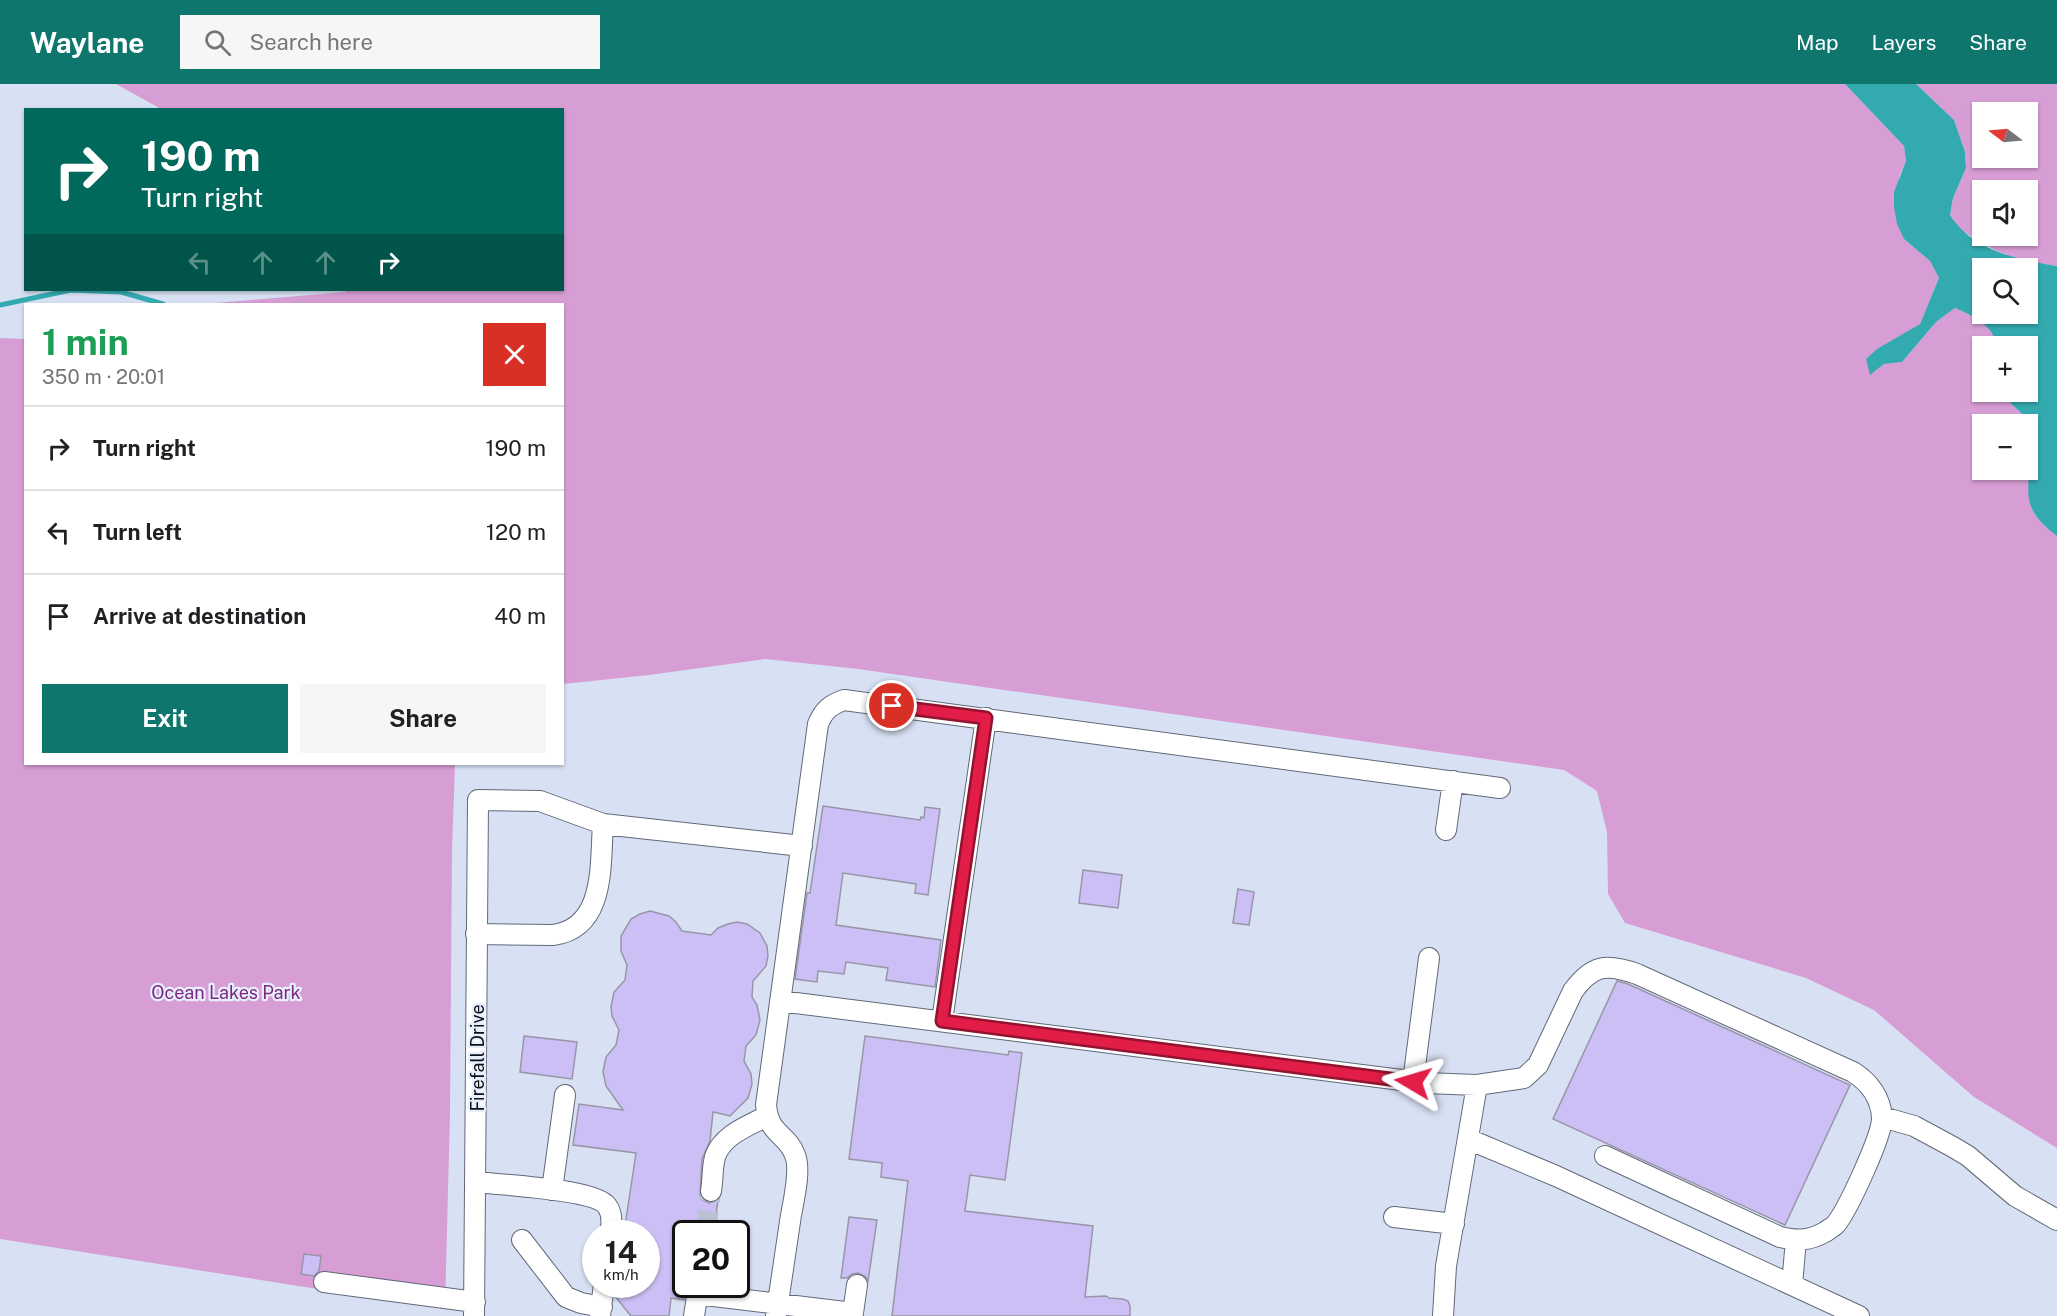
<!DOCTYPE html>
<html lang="en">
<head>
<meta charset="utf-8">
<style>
	:root { --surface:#fff; --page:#f6f6f6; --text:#202124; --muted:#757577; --line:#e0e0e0; --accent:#0f766e }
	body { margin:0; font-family:"Public Sans",sans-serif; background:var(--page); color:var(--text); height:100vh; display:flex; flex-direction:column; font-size:22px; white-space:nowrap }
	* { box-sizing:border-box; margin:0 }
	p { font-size:20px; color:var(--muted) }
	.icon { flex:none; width:33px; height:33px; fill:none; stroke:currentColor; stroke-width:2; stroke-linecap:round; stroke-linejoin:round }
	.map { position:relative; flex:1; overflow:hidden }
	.details { position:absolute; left:24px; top:219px; width:540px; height:462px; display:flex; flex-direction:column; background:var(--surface); border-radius:0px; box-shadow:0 2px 4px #0004 }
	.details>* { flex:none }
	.hud { position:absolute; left:24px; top:24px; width:540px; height:183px; border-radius:0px; box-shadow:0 2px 4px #0004; background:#00695c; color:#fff; overflow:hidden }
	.needle { width:39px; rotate:286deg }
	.tools { position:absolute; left:1972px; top:18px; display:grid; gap:12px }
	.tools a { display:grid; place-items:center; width:66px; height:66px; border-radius:0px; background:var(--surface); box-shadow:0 2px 4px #0004; font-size:30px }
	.speed { position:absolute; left:582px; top:1136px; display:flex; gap:12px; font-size:30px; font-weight:700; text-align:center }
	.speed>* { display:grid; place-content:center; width:78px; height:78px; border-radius:50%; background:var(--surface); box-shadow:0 2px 4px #0004; line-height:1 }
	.speed small { font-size:15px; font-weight:400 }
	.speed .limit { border:3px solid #111; border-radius:9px; background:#fff; color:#111 }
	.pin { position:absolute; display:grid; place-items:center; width:51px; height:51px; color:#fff; margin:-26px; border:3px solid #fff; border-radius:50%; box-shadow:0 2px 6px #0007 }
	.me { position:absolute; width:66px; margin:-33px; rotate:277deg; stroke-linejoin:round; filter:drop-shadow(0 0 4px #0008) }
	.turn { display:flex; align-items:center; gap:21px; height:126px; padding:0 18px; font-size:27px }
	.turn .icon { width:78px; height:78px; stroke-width:2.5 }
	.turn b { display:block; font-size:42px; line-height:51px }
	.lanes { display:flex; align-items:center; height:57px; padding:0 18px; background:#0003; justify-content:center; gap:30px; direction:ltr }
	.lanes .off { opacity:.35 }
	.round { display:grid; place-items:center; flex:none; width:63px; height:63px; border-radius:0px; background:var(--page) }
	.summary { display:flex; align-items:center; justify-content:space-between; height:102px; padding:0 18px }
	h1 { font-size:36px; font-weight:700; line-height:45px; color:#1e9e55 }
	.action { display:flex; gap:12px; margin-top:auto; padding:12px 18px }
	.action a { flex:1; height:69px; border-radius:0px; background:var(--accent); color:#fff; font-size:24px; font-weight:700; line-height:69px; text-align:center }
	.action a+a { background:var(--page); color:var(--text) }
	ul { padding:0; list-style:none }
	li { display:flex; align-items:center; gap:18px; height:84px; padding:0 18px; border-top:2px solid var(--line) }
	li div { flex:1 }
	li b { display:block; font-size:22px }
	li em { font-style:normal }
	header { display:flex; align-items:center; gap:36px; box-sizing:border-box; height:84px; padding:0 30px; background:var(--accent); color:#fff }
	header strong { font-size:28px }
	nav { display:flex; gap:33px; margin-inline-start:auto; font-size:21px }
	.search { width:420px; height:54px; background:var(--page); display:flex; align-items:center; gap:15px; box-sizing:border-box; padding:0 21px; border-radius:0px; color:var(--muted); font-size:22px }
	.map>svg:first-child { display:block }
</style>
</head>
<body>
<header>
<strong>Waylane</strong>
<div class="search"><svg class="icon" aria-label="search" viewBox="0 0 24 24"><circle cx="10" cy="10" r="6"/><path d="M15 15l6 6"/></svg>Search here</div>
<nav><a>Map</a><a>Layers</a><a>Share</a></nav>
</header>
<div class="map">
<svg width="2057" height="1232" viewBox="0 0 2057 1232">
	<rect width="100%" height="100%" fill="#d8e1f4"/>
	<path fill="#d79ed5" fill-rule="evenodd" d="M 116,0 L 1845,0 L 1904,62 L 1906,77 L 1899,93 L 1904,155 L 1930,177 L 1939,194 L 1920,240 L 1906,249 L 1871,290 L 1884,280 L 1902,278 L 1936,238 L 1955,224 C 1973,232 1993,241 1997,262 L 1983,262 L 1983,308 L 2002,308 C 2009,322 2026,328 2030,343 C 2038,368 2021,409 2034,429 C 2040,439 2049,445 2057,452 L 2057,1064 L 1974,1013 L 1874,926 L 1806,894 L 1625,839 L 1608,810 L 1607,748 L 1597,707 L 1564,686 L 858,585 L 765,575 L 649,591 L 563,600 L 562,220 L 204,220 L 345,208 L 347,206 L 562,206 L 562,26 L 161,25 ZM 1983,340 L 2028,340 L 2028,386 L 1983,386 Z
		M 1916,0 L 2057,0 L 2057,182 L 2022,177 L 1997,167 L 1959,145 L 1950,131 L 1953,114 L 1966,84 L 1965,68 L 1954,36 ZM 1983,28 L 2028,28 L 2028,74 L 1983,74 ZM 1983,106 L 2028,106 L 2028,152 L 1983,152 Z
		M 0,254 L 25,255 L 26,680 L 455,680 L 452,766 L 450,1028 L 445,1225 L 0,1155 Z"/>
	<path fill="#33aab0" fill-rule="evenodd" d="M 1845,0 L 1916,0 L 1954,36 L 1965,68 L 1966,84 L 1953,114 L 1950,131 C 1972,166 2018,176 2057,182 L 2057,452 C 2048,445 2037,436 2032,425 C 2021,402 2038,369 2030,343 C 2026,328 2009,322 2002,308 L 2028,308 L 2028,262 L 1997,262 C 1993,241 1973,232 1955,224 L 1936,238 L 1902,278 L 1884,280 L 1870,291 L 1866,275 L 1877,265 L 1920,240 L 1939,194 L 1930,177 L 1904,155 L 1897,140 L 1894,123 L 1894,108 L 1906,77 L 1904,62 ZM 2028,184 L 2028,230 L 1983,230 L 1983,184 Z"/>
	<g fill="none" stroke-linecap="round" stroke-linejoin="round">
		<path stroke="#33aab0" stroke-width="5" d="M 0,221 L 71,206 L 121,208 L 163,220"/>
	</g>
	<path fill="#ccbff5" stroke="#9995a7" stroke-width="1.5" d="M 823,722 L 920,736 L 921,733 L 924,734 L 925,723 L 940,725 L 928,811 L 915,809 L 916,800 L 843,789 L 836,841 L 941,856 L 935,903 L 886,896 L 888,884 L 846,878 L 844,890 L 818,887 L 817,898 L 795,895 L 807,809 L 810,809 Z
		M 1083,786 L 1122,791 L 1118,824 L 1079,819 Z
		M 1238,805 L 1254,808 L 1249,841 L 1233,839 Z
		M 650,827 L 669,832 L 676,838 L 682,847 L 711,851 L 718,844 L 728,840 L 737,838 L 747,840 L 760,849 L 767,862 L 768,872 L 766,882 L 753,897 L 752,913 L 757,921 L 760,936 L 756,951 L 746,962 L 744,977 L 751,990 L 752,1000 L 748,1014 L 730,1032 L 713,1028 L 710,1057 L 702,1075 L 700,1111 L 703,1116 L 709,1119 L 718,1116 L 715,1139 L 707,1135 L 701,1136 L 695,1142 L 694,1149 L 686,1149 L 687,1200 L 684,1216 L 671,1214 L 669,1232 L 631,1232 L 615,1212 L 617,1200 L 646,1200 L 646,1149 L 624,1149 L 636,1069 L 573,1061 L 579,1020 L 623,1026 L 606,1002 L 603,988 L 606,973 L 616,961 L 619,946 L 612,932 L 611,923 L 614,908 L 625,896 L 627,881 L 621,867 L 621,852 L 631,835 L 640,830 Z
		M 1617,897 L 1628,900 L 1850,1001 L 1785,1141 L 1553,1035 Z
		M 524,952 L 577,958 L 572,995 L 520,988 Z
		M 865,952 L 1008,971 L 1009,967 L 1022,969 L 1005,1096 L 970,1091 L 965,1127 L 1093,1142 L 1085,1213 L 1106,1212 L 1109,1214 L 1123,1215 L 1128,1217 L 1130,1222 L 1130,1232 L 892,1232 L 908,1097 L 881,1093 L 882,1079 L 849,1075 Z
		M 849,1133 L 877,1136 L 868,1197 L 865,1192 L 858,1189 L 852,1190 L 847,1194 L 841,1194 Z
		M 304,1170 L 321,1172 L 319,1187 L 314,1192 L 301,1190 Z"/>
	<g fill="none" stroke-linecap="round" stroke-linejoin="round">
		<path stroke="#b9c2d3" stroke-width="20" stroke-dasharray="20 10" stroke-linecap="butt" d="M 706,1147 L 711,1107"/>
		<g stroke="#616978" stroke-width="22">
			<path id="minor" d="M 603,740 L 802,762
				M 1446,746 L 1453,697
				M 780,917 L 1425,999 L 1477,1001 L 1524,994 L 1538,981 L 1573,907 C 1592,881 1606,879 1637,890 L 1853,988 C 1869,998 1881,1014 1882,1034 C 1882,1052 1848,1125 1836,1140 C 1833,1143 1828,1146 1825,1148 C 1809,1157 1797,1157 1780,1153 L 1605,1072
				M 942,937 L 986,634
				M 1413,998 L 1429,874
				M 1882,1033 L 1914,1042 L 1953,1063 L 1968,1072 L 2015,1112 L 2057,1136
				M 1468,1055 L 1556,1092 L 1859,1232
				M 476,1098 C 501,1101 595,1105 607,1122 C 613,1130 612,1140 610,1149
				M 552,1106 L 565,1011
				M 711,1107 C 713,1096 712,1084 715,1073 C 722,1051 748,1042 767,1032
				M 1394,1133 L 1454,1140
				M 706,1149 L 706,1147
				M 522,1156 L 566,1213 L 581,1219 L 602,1223
				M 324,1198 L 475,1218
				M 1792,1201 L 1796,1156
				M 697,1210 L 853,1229 L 857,1201
				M 474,1232 L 478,716 L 540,717 L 603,740 C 600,780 606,844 553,851 L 476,850
				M 600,1232 L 604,1200
				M 694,1232 L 699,1200
				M 776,1232 C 781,1198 786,1165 791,1131 C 794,1115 801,1086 795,1071 C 787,1049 769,1052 766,1021 L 818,640 C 824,626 830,621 844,616 L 1500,704
				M 1443,1232 L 1446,1182 L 1477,1001"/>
		</g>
		<use href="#minor" stroke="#fff" stroke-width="20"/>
	</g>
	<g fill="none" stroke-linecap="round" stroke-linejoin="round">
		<g stroke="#92132f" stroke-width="15">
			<path id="route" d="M 892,622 L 986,634 L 942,937 L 1413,998"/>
		</g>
		<use href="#route" stroke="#e11d48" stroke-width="10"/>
	</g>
	<g text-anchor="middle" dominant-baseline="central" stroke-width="4.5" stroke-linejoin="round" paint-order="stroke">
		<g font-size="18" fill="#7d287d" stroke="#e7eefd">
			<text x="226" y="908">Ocean Lakes Park</text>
		</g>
		<g font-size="18" fill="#0c0f15" stroke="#e7eefd">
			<text transform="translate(477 974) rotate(-90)">Firefall Drive</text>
		</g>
	</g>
</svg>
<div class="tools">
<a><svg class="needle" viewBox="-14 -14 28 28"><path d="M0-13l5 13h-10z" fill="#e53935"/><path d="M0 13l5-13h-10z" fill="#757577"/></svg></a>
<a><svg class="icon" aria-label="sound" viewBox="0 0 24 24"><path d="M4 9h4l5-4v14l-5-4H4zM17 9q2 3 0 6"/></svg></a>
<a><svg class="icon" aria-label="search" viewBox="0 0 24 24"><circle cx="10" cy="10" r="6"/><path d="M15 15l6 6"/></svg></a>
<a>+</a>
<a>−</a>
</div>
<div class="speed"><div>14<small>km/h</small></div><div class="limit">20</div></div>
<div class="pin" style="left:892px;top:622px;background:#d93025"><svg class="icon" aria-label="arrive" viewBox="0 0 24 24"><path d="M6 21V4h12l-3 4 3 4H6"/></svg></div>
<svg class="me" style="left:1413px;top:998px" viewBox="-20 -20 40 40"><path d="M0-17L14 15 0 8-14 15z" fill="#e11d48" stroke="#fff" stroke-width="4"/></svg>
<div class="hud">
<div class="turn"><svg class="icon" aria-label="right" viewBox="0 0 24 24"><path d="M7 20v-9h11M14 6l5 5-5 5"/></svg><div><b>190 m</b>Turn right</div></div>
<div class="lanes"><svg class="icon off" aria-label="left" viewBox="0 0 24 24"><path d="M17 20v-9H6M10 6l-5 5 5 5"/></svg><svg class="icon off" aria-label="ahead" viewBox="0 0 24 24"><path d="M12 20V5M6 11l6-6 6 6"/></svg><svg class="icon off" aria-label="ahead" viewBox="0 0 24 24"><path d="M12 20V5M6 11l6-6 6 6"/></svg><svg class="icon" aria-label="right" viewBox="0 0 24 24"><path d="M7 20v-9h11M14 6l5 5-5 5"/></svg></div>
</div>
<section class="details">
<div class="summary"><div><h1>1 min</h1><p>350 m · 20:01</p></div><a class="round" style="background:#d93025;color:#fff"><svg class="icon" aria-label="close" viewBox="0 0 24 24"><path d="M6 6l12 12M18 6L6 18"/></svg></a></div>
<ul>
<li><svg class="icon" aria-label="right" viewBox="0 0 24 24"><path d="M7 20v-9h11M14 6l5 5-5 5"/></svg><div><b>Turn right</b></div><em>190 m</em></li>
<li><svg class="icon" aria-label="left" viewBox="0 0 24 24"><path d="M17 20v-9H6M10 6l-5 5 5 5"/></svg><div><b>Turn left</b></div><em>120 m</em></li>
<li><svg class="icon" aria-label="arrive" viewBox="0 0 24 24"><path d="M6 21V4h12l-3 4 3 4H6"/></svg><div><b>Arrive at destination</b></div><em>40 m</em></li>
</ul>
<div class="action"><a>Exit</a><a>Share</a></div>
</section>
</div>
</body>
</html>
